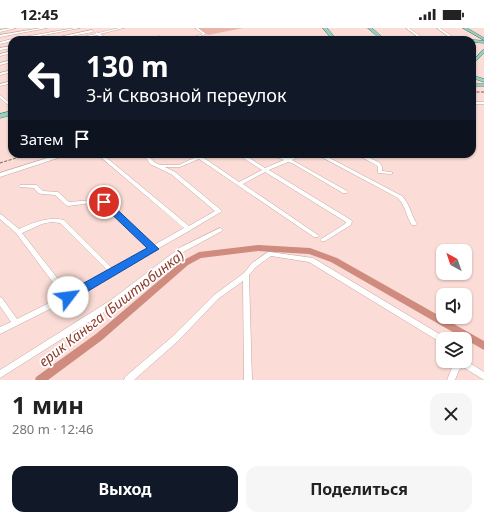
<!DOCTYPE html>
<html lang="ru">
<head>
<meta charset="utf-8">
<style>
	:root { --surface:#fff; --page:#f6f6f6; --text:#222; --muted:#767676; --accent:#111827 }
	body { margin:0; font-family:"Noto Sans",sans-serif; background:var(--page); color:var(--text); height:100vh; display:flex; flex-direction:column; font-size:15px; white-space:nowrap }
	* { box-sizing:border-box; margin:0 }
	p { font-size:13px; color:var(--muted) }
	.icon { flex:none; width:22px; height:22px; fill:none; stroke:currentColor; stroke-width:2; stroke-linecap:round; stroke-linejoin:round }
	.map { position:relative; height:352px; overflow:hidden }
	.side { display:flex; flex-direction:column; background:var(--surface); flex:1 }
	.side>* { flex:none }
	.hud { position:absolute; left:8px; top:8px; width:468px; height:122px; border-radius:12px; box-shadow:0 1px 3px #0004; background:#111827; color:#fff; overflow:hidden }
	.needle { width:26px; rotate:320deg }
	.controls { position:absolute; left:436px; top:216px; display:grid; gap:8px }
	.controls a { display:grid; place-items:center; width:36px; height:36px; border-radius:8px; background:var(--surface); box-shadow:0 1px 3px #0004; font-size:20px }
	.pin { position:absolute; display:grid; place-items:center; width:34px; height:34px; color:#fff; margin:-17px; border:2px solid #fff; border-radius:50%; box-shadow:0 1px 4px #0007 }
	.me { position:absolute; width:44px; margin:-22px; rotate:60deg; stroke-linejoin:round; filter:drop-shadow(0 0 3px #0008) }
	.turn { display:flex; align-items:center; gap:14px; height:84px; padding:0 12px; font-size:18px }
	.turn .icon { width:52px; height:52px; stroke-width:2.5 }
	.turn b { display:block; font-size:28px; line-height:34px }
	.then { display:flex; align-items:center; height:38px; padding:0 12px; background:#0003; gap:8px; font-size:15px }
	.round { display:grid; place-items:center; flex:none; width:42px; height:42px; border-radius:12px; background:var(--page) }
	.headline { display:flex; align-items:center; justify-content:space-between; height:68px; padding:0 12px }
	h1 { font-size:24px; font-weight:700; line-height:30px }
	.cta { display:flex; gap:8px; margin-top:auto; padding:8px 12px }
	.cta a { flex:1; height:46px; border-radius:12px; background:var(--accent); color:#fff; font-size:16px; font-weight:700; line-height:46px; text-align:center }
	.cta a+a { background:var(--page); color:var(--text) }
	.status { display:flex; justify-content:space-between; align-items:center; height:28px; padding:0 20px; background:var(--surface); direction:ltr }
	.status svg { height:11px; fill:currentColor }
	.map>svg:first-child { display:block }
</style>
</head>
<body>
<div class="status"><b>12:45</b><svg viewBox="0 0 49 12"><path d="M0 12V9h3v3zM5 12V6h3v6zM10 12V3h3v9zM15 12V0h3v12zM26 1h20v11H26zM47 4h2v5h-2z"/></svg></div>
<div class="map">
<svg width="484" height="352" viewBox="0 0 484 352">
	<rect width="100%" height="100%" fill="#fbdcd6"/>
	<path fill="#eab4a9" d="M 198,0 L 243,0 L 208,7 Z"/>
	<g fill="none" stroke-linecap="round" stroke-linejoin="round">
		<path fill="#ce8b7e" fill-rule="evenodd" d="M 258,217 L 310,220 L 337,230 L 484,313 L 484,322 L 331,234 L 309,226 L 258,223 L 201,230 L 188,237 L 102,312 L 48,352 L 35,352 L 36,349 L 96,306 L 182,233 L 199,224 Z"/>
		<g stroke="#8d726d" stroke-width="0.5">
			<path id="minor" d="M 11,0 L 16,0 L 0,4 L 0,2 Z
				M 41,0 L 47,0 L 0,9 L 0,7 Z
				M 75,0 L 80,0 L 19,12 L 12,12 L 12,13 L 0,16 L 0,14 L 12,11 Z
				M 119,0 L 124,0 L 100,6 L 110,12 L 107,12 L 97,7 L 74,12 L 69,12 L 95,6 L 96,4 L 98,5 Z
				M 195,0 L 198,0 L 206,6 L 188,12 L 184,12 L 203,6 Z
				M 406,0 L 409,0 L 424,11 L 422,12 Z
				M 437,0 L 440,0 L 454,10 L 452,11 Z
				M 92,2 L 93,4 L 50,12 L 45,12 Z
				M 159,8 L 168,11 L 168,12 L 164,12 L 158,10 Z
				M 12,18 L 12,20 L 0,22 L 0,20 Z
				M 12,23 L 12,25 L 0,28 L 0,26 Z
				M 12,32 L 12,34 L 0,37 L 0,35 Z
				M 12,42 L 12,44 L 0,47 L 0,45 Z
				M 12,53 L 12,55 L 0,58 L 0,56 Z
				M 0,67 L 12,77 L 12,80 L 0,70 Z
				M 472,74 L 484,74 L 484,76 L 472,76 Z
				M 60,126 L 67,126 L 67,127 L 0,149 L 0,145 Z
				M 97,126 L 102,126 L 189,198 L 215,183 L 171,146 L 150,136 L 143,126 L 147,126 L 154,134 L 160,137 L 179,137 L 196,129 L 193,126 L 198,126 L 239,154 L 262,142 L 237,126 L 242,126 L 244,127 L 247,126 L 253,126 L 248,129 L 265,140 L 284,132 L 269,126 L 276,126 L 288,130 L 298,126 L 304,126 L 292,132 L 347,163 L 348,164 L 347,165 L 343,165 L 292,135 L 288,134 L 269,142 L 351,192 L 352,193 L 351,197 L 325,213 L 321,213 L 320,212 L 321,211 L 345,196 L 346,194 L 265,144 L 243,156 L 318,207 L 319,208 L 318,209 L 314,209 L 199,131 L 180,139 L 165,139 L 175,144 L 221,182 L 222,183 L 221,184 L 192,201 L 191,202 L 189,203 L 157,221 L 156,223 L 154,223 L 70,271 L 0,306 L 0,299 L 11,294 L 0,278 L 0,269 L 2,270 L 17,291 L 63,268 L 16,205 L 0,191 L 0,186 L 2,187 L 19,201 C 33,195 48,188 64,192 L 113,241 L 149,220 L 100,174 L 68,178 L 66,177 L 55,167 L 42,166 L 38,165 L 34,160 L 20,159 L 19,158 L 20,157 L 36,157 L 38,158 L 43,163 L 58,164 L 69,174 L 103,171 L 154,217 L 184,200 ZM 51,194 L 60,195 L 108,243 L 69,265 L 22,205 L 42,196 Z
				M 316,126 L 322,126 L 402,168 C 410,176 411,187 417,196 L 416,197 L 412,197 C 406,189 406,178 398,170 Z
				M 356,126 L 362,126 L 380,135 L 382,139 L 382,143 L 391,144 L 393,145 L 391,146 L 378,145 L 378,139 L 376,137 Z
				M 220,200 L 223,202 L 222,203 L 185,223 L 117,276 L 0,350 L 0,342 L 111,272 L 181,219 Z
				M 268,224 L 270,224 L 313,230 L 446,310 L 446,311 L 443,311 L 443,315 L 440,314 L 309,234 L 271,228 L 256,239 L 249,247 L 252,352 L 244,352 L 243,253 L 218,271 L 178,313 L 134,352 L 124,352 L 125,349 L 172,309 L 214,267 L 244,245 L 252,235 Z
				M 465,332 L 484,344 L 484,352 L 463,339 L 459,342 L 455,352 L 447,352 L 453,337 L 458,333 L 465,333 Z"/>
		</g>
		<g stroke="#4d8373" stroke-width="1">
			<path id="major" d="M 323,0 L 327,0 L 337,12 L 333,12 Z
				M 368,0 L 372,0 L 384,11 L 449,9 L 484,13 L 484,15 L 472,14 L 472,12 L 449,11 L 372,12 L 380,11 Z
				M 463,0 L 467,0 L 484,10 L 484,12 Z
				M 483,22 L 484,22 L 484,25 L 472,37 L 472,34 Z
				M 472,47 L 484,51 L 484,54 L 472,50 Z
				M 472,56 L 484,56 L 484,58 L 472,58 Z
				M 12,83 L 12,87 L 0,90 L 0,86 Z"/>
		</g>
		<use href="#minor" fill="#fff" fill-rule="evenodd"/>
		<use href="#major" fill="#99cfc1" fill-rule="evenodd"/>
		<path stroke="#756360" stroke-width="1" stroke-dasharray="3 1.5" stroke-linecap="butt" d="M 472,64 L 484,64
			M 0,135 L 29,126"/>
	</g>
	<path fill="#1a73e8" stroke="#114b97" d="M 101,172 L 107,172 L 159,221 L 73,272 L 64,272 L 63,269 L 64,266 L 147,220 L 101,176 Z"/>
	<g text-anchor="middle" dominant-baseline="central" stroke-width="3.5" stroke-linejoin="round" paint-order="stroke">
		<g font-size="14" font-style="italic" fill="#8c3a2c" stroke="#fff">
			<text transform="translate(111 280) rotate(-38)">ерик Каньга (Биштюбинка)</text>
		</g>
	</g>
</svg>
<div class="controls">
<a><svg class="needle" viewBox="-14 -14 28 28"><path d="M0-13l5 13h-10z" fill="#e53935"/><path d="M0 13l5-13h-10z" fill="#767676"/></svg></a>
<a><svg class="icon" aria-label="sound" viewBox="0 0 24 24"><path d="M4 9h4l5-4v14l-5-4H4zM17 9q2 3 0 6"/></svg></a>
<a><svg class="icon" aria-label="layers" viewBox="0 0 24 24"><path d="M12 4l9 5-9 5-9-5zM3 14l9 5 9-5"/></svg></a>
</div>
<div class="pin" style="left:104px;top:174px;background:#d93025"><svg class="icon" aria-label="arrive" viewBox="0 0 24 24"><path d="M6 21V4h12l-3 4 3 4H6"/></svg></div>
<svg class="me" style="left:68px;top:269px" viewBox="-20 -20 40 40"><circle r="19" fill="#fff"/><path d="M0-13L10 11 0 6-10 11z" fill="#1a73e8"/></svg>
<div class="hud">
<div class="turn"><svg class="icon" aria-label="left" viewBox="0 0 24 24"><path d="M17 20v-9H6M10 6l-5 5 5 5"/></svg><div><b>130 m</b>3-й Сквозной переулок</div></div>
<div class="then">Затем<svg class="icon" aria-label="arrive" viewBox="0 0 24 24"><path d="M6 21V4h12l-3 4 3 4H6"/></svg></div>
</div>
</div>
<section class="side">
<div class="headline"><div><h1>1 мин</h1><p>280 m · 12:46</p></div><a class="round"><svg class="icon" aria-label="close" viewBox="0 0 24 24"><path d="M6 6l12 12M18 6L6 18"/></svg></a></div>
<div class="cta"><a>Выход</a><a>Поделиться</a></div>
</section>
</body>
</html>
